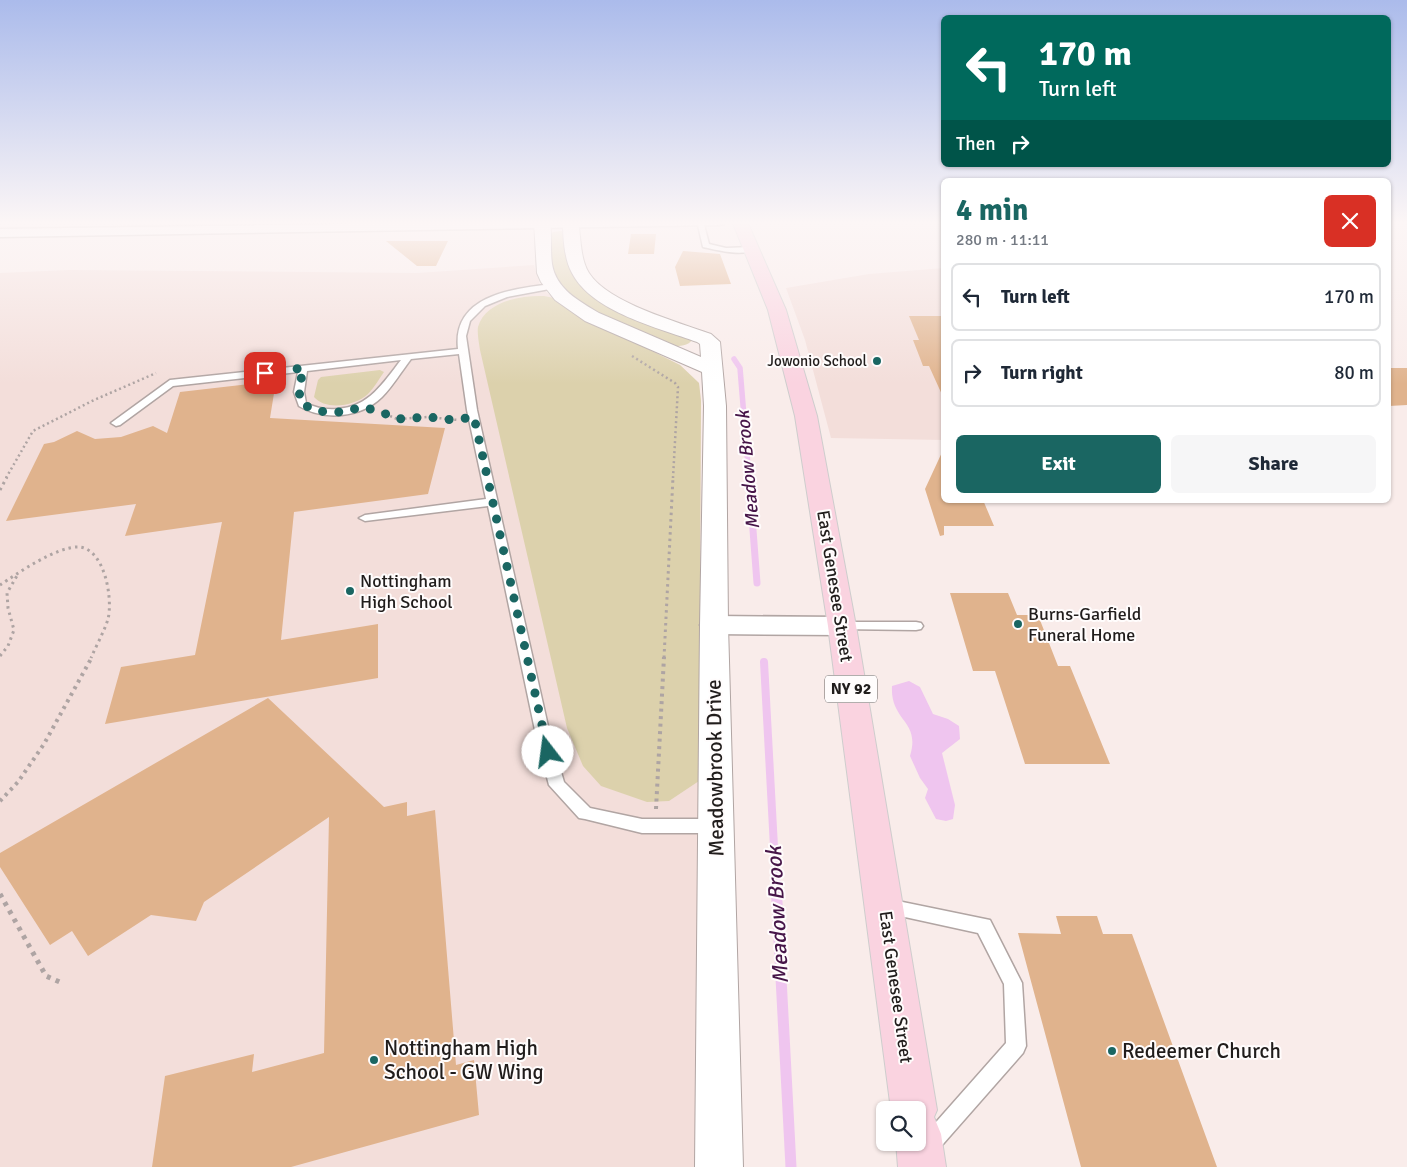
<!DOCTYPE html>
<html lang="en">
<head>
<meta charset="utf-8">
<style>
	:root { --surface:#fff; --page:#f6f6f7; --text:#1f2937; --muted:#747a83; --line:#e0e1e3; --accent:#1a6662 }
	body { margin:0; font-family:Signika,sans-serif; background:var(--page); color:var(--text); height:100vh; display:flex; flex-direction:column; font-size:19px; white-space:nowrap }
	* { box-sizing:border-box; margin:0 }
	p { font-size:16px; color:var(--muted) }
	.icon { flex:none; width:28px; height:28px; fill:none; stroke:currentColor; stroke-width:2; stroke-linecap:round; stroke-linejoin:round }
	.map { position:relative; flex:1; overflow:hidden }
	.drawer { position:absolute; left:941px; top:178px; width:450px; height:325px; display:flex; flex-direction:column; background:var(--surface); border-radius:8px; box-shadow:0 1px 4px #0004 }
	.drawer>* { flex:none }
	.hud { position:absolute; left:941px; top:15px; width:450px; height:152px; border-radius:8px; box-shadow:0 1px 4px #0004; background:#00695c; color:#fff; overflow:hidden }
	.fabs { position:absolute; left:876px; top:1101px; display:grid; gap:10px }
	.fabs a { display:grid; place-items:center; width:50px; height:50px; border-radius:8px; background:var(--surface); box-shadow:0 1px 4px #0004; font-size:25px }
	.pin { position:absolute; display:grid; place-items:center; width:42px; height:42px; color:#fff; margin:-21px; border-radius:10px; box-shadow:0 2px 8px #0006 }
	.me { position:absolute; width:55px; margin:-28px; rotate:345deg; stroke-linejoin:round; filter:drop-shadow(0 0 4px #0008) }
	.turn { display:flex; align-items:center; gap:18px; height:105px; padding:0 15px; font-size:22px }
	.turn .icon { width:65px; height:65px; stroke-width:2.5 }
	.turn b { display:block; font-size:35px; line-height:42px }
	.then { display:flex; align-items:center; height:48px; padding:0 15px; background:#0003; gap:10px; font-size:19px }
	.round { display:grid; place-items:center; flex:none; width:52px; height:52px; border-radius:8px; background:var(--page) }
	.summary { display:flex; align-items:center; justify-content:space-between; height:85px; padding:0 15px }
	h1 { font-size:30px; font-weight:700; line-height:38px; color:var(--accent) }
	.button { display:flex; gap:10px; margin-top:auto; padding:10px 15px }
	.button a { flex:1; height:58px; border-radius:8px; background:var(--accent); color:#fff; font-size:20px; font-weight:700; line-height:58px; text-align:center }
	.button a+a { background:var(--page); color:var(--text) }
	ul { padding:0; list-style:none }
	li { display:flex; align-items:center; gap:15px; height:68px; margin:0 10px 8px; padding:0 5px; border:2px solid var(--line); border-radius:8px }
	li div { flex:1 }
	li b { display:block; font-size:19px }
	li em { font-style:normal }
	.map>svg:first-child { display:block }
</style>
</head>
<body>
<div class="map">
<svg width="1407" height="1167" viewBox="0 0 1407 1167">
	<rect width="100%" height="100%" fill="#f9ecea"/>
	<path fill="#f3deda" d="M 534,265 L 541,288 L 554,298 L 582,316 L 680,365 L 699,383 L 701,401 L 699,963 L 695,1167 L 0,1167 L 0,273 L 69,270 L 417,273 Z
		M 944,268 L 944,440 L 831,438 L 805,340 L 786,288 L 869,274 Z"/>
	<path fill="#dcd1ac" d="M 561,231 L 566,232 L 578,279 L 692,340 C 688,346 680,346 673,346 C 643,333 571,309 557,280 C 550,266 551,250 550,235 L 553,232 Z
		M 544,296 L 554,298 L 582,316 L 680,365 L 699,383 L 701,401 L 699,781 L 669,801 L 647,802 L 601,786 L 583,766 L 567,728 L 480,350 C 479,343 477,333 478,327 C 485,301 522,295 544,296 Z
		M 380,370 L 384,372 C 379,379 374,388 368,394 C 355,406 326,411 314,397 L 318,380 L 321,377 Z"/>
	<path fill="#efc5ef" d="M 909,681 L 920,687 L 933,714 L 948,719 L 959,726 L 960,739 L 942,753 L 955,805 L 953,819 L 946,821 L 936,819 L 925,798 L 928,789 L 920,778 L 910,756 C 921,720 890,722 892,686 Z"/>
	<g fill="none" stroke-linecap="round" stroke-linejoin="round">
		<path stroke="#efc5ef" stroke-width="5.5" d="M 734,359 L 740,368 L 749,478"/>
		<path stroke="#efc5ef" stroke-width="7" d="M 749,477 L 757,583"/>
		<path stroke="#efc5ef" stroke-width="8" d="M 764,662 L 776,884"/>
		<path stroke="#efc5ef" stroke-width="11" d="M 776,883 L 791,1167"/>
	</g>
	<path fill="#e0b38d" d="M 631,234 L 656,234 L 654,254 L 628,254 Z
		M 386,241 L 448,241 L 436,266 L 417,266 Z
		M 683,251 L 720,254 L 731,284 L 680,286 L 675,267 Z
		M 909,316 L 944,316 L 944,399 L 929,366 L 923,366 L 920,358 L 913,340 L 919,340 Z
		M 1389,368 L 1407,368 L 1407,405 L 1389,406 Z
		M 276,381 L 270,418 L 445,428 L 428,494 L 294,512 L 281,640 L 378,624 L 378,678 L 105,724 L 121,667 L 195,655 L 222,522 L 125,536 L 136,504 L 6,521 L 44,444 L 54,442 L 77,431 L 95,439 L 121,437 L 153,426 L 167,433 L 180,392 Z
		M 944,448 L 944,500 L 983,500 L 994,526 L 944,526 L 944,535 L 940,536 L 925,489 Z
		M 950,593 L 1008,593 L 1017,615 L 1038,615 L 1058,666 L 1070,666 L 1110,764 L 1025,764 L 995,671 L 973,671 Z
		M 268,698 L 384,807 L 407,802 L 407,816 L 435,810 L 456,1065 L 474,1060 L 479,1115 L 291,1167 L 152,1167 L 165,1076 L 254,1054 L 252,1072 L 324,1053 L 329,817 L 204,902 L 196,921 L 151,915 L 88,956 L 72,931 L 50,945 L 0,867 L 0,853 Z
		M 1056,916 L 1097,916 L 1103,934 L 1132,934 L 1217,1167 L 1081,1167 L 1018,933 L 1061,934 Z"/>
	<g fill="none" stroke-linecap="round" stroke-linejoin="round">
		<g stroke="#b1a5a3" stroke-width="3">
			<path id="lane" d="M 697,221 L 703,221 L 709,244 L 726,248 L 751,247 L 755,249 C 743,257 717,250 703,247 Z
				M 552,284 L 555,284 L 555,288 L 507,297 L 485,306 L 470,321 L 466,336 L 477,410 L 550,735 L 564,782 L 590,808 L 642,819 L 715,819 L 721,821 L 723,826 L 721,831 L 715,833 L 642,833 L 585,819 L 579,818 L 549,785 L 536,735 L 488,506 L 365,521 L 359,518 L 365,515 L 486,499 L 467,410 L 459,354 L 411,359 C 401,372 393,386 382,397 C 361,418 324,421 299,406 L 294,392 L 298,372 L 173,386 L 120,425 L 116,426 L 111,423 L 170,380 L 458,349 C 452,295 513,289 552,284 ZM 401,360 C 383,383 369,407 337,409 C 326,410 316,408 306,403 L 304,392 L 307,371 Z
				M 842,622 L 916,622 L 921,623 L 923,626 L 921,629 L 916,630 L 837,629 L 835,626 L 837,623 Z
				M 888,899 L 990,920 L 1022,983 L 1026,1046 L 1023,1053 L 936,1152 L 929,1156 L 922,1152 L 918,1145 L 922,1138 L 1006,1043 L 1004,984 L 978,933 L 882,912 L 879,907 L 882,902 Z"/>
		</g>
		<g stroke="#b1a5a3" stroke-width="3">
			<path id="street" d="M 545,221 L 726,221 L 724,224 L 719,225 L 0,237 L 0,229 Z
				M 714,616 L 842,617 L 852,620 L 856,626 L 852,632 L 842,635 L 714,634 L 704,631 L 700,625 L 704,619 Z"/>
		</g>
		<g stroke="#b1a5a3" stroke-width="2">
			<path id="secondary" d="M 534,221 L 550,221 C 552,235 550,250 552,264 C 556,289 579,301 599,313 L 701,357 L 700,344 L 697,342 C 659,328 592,312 572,273 C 564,259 563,236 563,221 L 578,221 C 581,237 580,259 589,273 C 608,303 678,322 711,334 L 720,342 L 726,406 L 728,625 L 743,1167 L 695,1167 L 700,625 L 704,406 L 702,372 L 585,321 L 555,300 L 541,282 L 537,273 Z"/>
		</g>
		<g stroke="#cecdcd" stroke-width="2">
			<path id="primary" d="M 732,221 L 747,221 L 786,310 L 817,416 L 856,626 L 937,1110 L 934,1117 L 941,1134 L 946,1167 L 898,1167 L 896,1142 L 918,1142 L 918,1110 L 891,1110 L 828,626 L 795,416 L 768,310 Z"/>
		</g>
		<path stroke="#aea4a3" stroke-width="2.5" stroke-dasharray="2 3" stroke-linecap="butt" d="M 632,356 L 675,383 L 678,387 L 673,478
			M 381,412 L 397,419 L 428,417 L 458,420
			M 6,478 L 33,431 L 94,400 L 156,373"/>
		<path stroke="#aea4a3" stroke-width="3" stroke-dasharray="2.5 4" stroke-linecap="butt" d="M 0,490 L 7,477
			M 0,585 C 18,573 57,546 79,547 C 105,549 113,599 108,619 C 104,632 96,646 91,658
			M 0,656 L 8,646 L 14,630 L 8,608 L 7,593 L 18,574
			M 664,658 L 673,477"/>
		<path stroke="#aea4a3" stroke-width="4" stroke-dasharray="3 4.5" stroke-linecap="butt" d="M 0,801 L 18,782 L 44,744 L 92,657
			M 656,809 L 664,657"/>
		<path stroke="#aea4a3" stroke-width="5" stroke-dasharray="4 5.5" stroke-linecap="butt" d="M 0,894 L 46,976 L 62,983"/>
		<use href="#lane" fill="#fff" fill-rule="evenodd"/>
		<use href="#street" fill="#fff" fill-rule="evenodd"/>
		<use href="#secondary" fill="#fff" fill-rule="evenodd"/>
		<use href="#primary" fill="#fad3e0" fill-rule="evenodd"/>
	</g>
	<linearGradient id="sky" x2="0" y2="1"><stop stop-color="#abbbeb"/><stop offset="0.58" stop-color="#fcf6f6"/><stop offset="1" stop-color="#fcf6f6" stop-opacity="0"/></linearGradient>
	<rect width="1407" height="384" fill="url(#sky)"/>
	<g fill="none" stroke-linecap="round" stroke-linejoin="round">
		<path stroke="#1a6662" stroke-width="9" stroke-dasharray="0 16.2" d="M 265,373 L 303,368 L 299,392 L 302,404 L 317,411 L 330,412 L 344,412 L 361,407 L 379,411 L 397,419 L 428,417 L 453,420 L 474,417 L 548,752"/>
	</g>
	<g fill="#1a6662" stroke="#fffcfc" stroke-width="2">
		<circle cx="877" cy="361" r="5"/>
		<circle cx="350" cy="591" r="5"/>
		<circle cx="1018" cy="624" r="5"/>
		<circle cx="1112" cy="1051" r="5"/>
		<circle cx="374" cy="1060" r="5"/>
	</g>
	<g text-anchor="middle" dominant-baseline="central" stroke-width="4" stroke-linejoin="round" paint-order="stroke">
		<g font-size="15" fill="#211d1c" stroke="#fffcfc" text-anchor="end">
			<text x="867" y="361">Jowonio School</text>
		</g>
		<rect fill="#fffcfc" stroke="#64605f" stroke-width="1" x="825" y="675.5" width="52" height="27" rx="4"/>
		<g font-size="16" font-weight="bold" fill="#211d1c">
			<text x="851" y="689">NY 92</text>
		</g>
		<g font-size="18" fill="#211d1c" stroke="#fffcfc" text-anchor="start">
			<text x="360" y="581">Nottingham<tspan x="360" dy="21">High School</tspan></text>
			<text x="1028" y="614">Burns-Garfield<tspan x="1028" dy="21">Funeral Home</tspan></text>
		</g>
		<g font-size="18" fill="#211d1c" stroke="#fffcfc">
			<text transform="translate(835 586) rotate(81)">East Genesee Street</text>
			<text transform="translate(896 987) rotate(82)">East Genesee Street</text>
		</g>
		<g font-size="19" font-style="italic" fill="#471649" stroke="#fffcfc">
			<text transform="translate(748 470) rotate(-95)">Meadow Brook</text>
		</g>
		<g font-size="21" fill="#211d1c" stroke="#fffcfc">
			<text transform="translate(715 768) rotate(-91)">Meadowbrook Drive</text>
		</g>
		<g font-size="21" fill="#211d1c" stroke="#fffcfc" text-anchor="start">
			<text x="384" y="1048">Nottingham High<tspan x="384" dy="24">School - GW Wing</tspan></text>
			<text x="1122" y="1051">Redeemer Church</text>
		</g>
		<g font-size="22" font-style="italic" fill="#471649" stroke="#fffcfc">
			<text transform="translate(777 915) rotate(-93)">Meadow Brook</text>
		</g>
	</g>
</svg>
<div class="fabs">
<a><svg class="icon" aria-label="search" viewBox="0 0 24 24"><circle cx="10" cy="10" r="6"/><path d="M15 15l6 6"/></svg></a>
</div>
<div class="pin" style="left:265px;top:373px;background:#d93025"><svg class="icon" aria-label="arrive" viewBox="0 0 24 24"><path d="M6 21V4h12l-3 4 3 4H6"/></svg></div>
<svg class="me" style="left:548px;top:752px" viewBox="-20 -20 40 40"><circle r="19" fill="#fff"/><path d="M0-13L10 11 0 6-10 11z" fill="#1a6662"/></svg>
<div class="hud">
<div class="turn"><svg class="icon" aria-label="left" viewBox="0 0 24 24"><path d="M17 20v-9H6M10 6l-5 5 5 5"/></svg><div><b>170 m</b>Turn left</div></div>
<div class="then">Then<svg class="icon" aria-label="right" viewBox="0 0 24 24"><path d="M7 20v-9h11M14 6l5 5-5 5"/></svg></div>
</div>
<section class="drawer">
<div class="summary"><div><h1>4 min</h1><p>280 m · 11:11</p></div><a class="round" style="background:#d93025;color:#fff"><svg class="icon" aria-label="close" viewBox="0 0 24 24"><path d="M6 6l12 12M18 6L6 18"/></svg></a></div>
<ul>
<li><svg class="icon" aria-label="left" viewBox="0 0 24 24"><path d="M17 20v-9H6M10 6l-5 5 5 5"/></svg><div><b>Turn left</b></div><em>170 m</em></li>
<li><svg class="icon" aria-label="right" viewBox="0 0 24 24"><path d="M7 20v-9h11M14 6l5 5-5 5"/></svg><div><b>Turn right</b></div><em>80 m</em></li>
</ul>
<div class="button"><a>Exit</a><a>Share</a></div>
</section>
</div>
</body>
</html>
